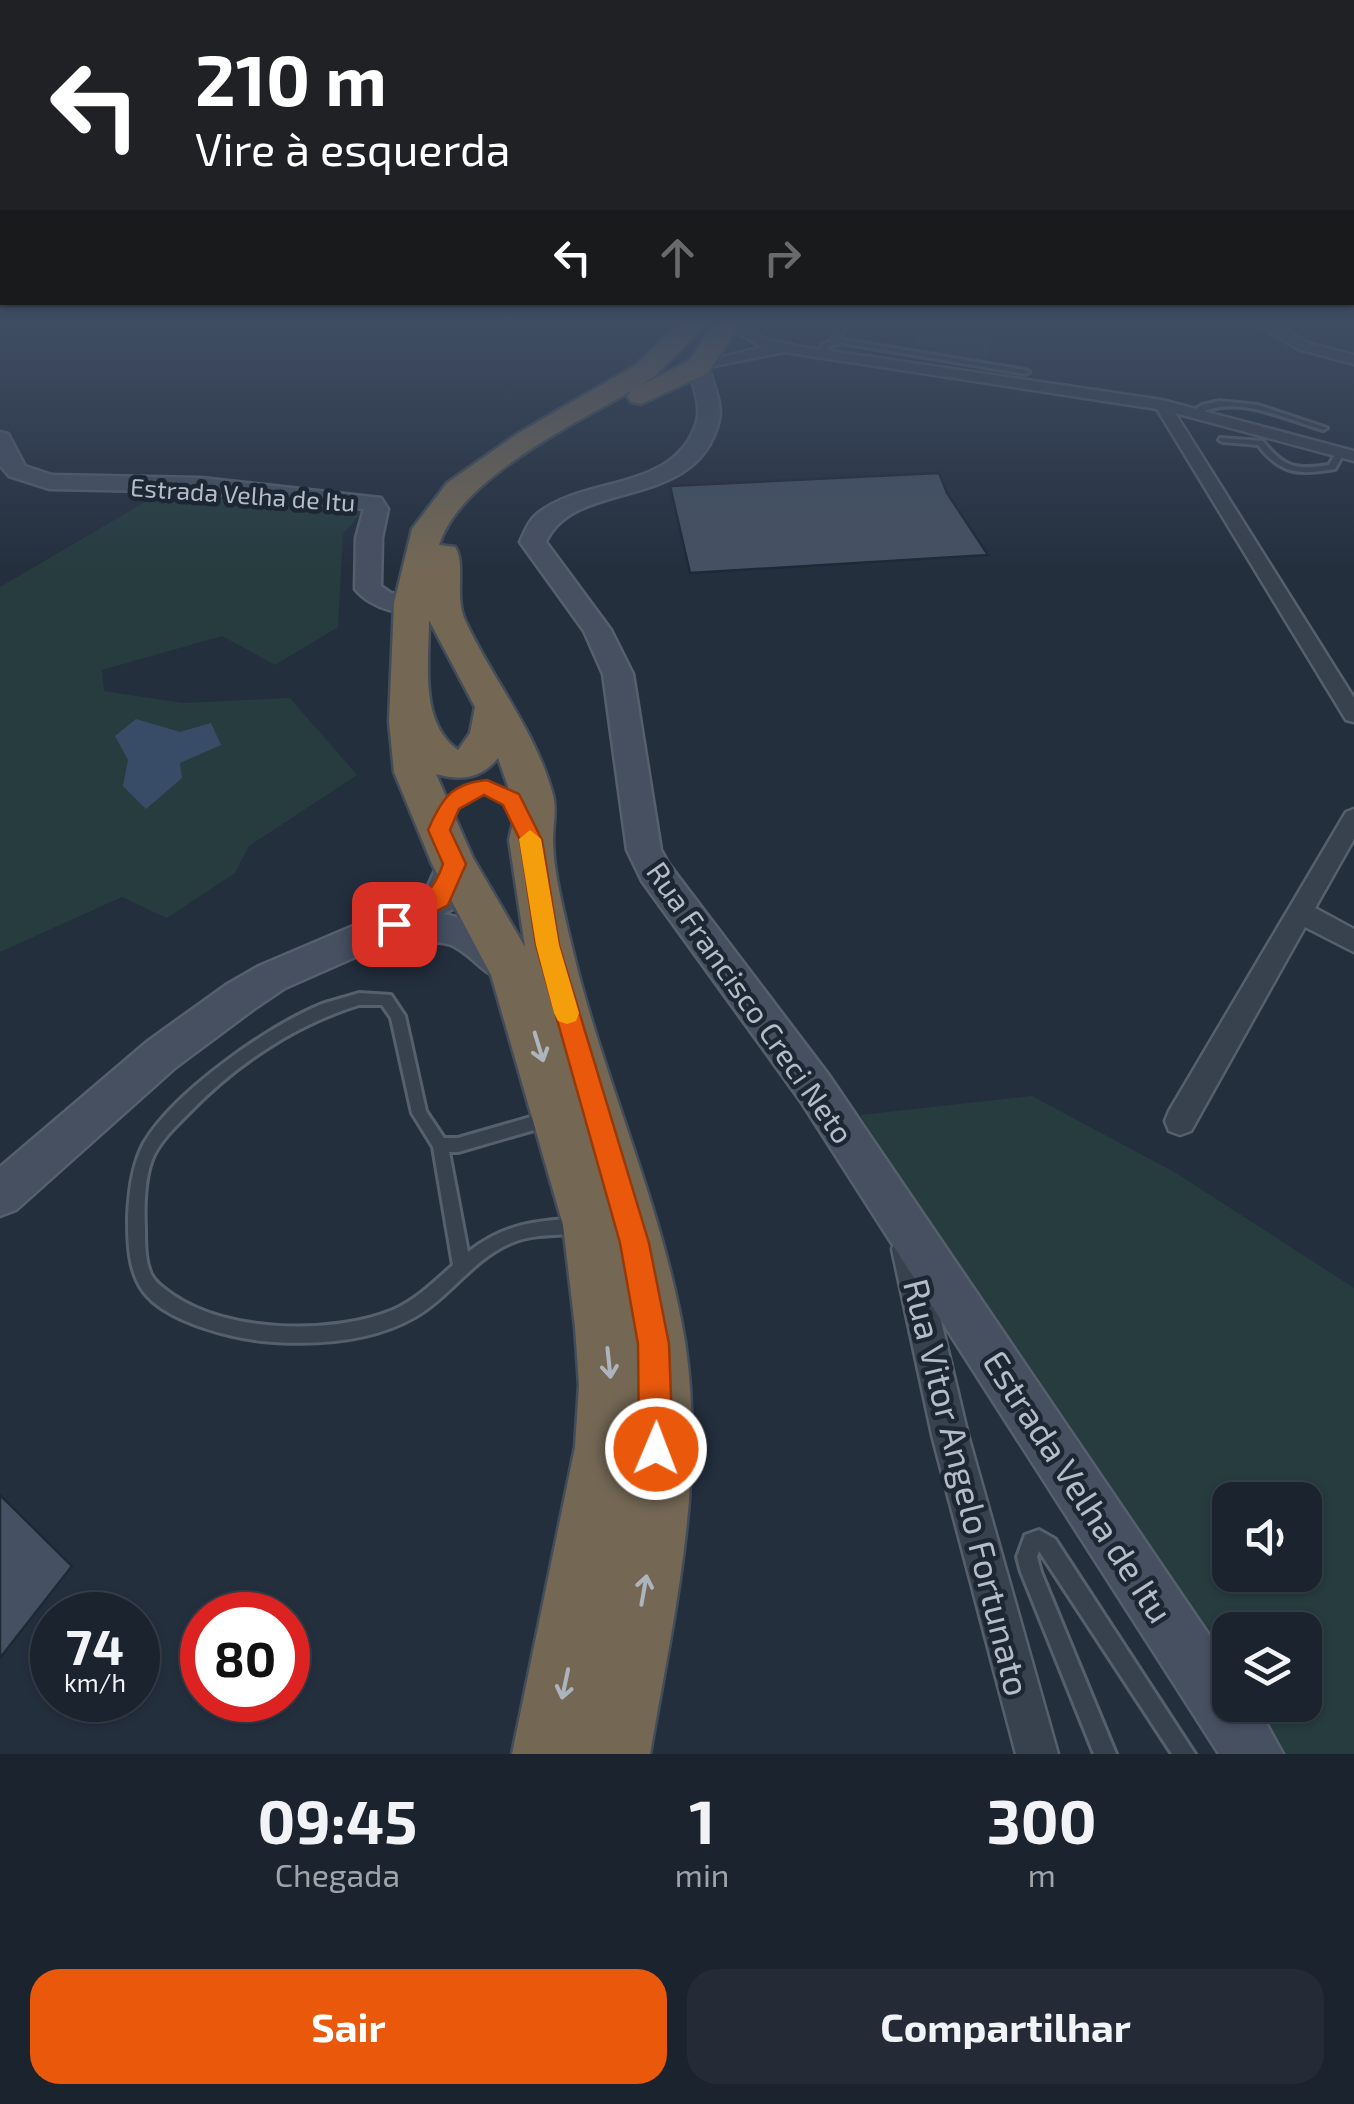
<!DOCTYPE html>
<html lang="pt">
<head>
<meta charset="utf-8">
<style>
	:root { --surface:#1b232e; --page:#242b36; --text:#f1f3f6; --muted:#a0a4aa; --line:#39404a; --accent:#ea580c }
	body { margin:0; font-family:"Exo 2",sans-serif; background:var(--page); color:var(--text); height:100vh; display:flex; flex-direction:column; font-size:38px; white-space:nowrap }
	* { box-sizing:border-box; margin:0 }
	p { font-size:32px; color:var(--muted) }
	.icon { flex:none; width:55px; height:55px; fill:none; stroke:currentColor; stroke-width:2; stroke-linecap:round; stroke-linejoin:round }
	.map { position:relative; height:1754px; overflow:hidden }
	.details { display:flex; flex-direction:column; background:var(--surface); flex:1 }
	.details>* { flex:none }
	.top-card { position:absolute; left:0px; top:0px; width:1355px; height:305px; box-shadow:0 2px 8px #0004,0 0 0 2px var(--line); background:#202124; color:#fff; overflow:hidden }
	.buttons { position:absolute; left:1212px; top:1482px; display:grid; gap:20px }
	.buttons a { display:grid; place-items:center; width:110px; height:110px; border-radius:20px; background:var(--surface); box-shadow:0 2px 8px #0004,0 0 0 2px var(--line); font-size:50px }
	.speed { position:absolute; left:30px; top:1592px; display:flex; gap:20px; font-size:50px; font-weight:700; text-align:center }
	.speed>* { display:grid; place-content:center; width:130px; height:130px; border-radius:50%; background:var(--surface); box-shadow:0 2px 8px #0004,0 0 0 2px var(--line); line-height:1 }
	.speed small { font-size:25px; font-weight:400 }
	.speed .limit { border:15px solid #d22; background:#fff; color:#111 }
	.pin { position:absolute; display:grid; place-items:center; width:85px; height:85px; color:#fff; margin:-42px; border-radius:20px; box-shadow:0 5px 15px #0006 }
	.me { position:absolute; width:110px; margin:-55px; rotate:1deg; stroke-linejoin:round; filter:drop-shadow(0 0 8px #0008) }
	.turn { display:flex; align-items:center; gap:35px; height:210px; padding:0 30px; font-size:45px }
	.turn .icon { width:130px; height:130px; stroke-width:2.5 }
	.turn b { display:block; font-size:70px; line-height:85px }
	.lanes { display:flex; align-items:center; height:95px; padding:0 30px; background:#0003; justify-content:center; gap:50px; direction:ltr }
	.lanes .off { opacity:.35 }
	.eta { display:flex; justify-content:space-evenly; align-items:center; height:170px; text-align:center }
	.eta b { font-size:60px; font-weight:700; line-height:70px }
	.action { display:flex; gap:20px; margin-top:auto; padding:20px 30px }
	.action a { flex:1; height:115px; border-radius:30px; background:var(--accent); color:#fff; font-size:40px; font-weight:700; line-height:115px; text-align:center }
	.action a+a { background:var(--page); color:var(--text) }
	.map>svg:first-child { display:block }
</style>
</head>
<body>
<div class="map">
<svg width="1354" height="1754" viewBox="0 0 1354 1754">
	<rect width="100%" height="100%" fill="#242f3e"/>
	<path fill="#263c3f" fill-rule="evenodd" d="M 924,323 L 997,323 L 987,361 L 913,350 Z
		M 157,495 L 368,506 L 343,534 L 338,627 L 275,665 L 222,636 L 102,670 L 104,691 L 182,703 L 290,698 L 357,775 L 249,846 L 235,873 L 167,918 L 122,897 L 0,952 L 0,587 Z
		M 1032,1096 L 1176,1173 L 1354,1288 L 1354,1754 L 1274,1754 L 1242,1705 L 1305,1705 L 1305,1630 L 1230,1630 L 1230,1686 L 860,1115 ZM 1230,1500 L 1305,1500 L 1305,1575 L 1230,1575 Z"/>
	<path fill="#394c67" d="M 136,719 L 180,732 L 211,723 L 221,745 L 180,763 L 182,778 L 146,809 L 123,786 L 128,760 L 115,736 Z"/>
	<path fill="#455162" stroke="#1f2835" stroke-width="2.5" d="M 939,473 L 947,493 L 988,555 L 690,573 L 670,486 Z
		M 0,1495 L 72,1566 L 0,1658 Z"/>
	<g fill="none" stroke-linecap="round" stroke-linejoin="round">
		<g stroke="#565f6c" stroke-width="6">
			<path id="lane" d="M 841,323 L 847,323 L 839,339 L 1025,370 L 1029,372 L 1025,374 L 842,343 L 830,346 L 825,356 L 819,356 L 823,344 L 831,341 Z
				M 1220,401 L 1258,405 L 1327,428 L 1323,430 C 1283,419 1234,392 1195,416 L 1188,414 L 1202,405 Z
				M 1220,438 L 1263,441 C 1284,468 1296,470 1329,465 L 1337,451 L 1344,453 L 1335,469 C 1299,475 1281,475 1258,445 L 1223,442 L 1219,440 Z
				M 359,993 L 391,995 L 405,1016 L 426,1111 L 444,1138 L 458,1138 L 548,1112 L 553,1114 L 555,1119 L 553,1124 L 548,1126 L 458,1152 L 449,1152 L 468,1252 C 504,1224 534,1221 579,1218 L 585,1220 L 587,1226 L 585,1232 L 579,1234 C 557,1235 532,1234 511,1243 C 473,1259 450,1297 415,1317 C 373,1341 321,1345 274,1342 C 237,1340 166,1323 143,1291 C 128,1270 128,1241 128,1217 C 129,1192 132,1165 144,1143 C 174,1092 268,1026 322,1004 C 334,1000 347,997 359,993 ZM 359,1005 L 382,1005 L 391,1018 L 412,1113 L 433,1147 L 453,1265 C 435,1281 416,1300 393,1310 C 332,1335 228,1333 173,1295 C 165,1289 156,1284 151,1274 C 145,1261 145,1244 145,1229 C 144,1206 144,1176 154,1155 C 162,1139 176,1126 188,1114 C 235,1065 294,1025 359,1005 Z
				M 1039,1530 L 1055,1539 L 1195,1754 L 1172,1754 L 1039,1551 L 1037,1557 L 1041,1572 L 1116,1754 L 1094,1754 L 1021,1572 L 1017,1557 L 1025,1535 Z"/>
		</g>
		<g stroke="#565f6c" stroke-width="5">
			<path id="street" d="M 735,323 L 768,340 L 797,346 L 1162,400 L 1354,451 L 1354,461 L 1175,413 L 1354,698 L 1354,722 L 1346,720 L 1157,409 L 784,352 L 694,370 L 694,364 L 763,347 L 720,324 Z
				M 1256,323 L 1273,323 L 1308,343 L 1354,355 L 1354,364 L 1298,349 Z
				M 1354,809 L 1354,839 L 1315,908 L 1354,929 L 1354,952 L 1305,927 L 1191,1131 L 1180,1135 L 1169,1131 L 1165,1121 L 1169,1111 L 1346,812 Z
				M 908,1233 L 919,1238 L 924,1249 L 968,1435 L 1058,1754 L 1016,1754 L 932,1435 L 892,1249 L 897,1238 Z"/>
		</g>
		<g stroke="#565f6c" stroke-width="5">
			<path id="secondary" d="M 699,361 L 709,367 C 712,383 723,403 719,420 C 698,513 574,477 546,542 L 611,630 L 633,674 L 661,850 L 668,863 L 828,1074 L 1230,1666 L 1230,1705 L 1256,1705 L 1283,1754 L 1219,1754 L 800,1100 L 642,881 L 627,850 L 603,674 L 584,631 L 520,542 C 524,533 528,522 536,515 C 582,475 677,493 697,421 C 702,404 691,383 689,367 Z
				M 0,432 L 8,434 L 25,466 L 52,475 L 201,478 L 381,498 L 388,509 L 382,538 L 381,586 L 391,593 L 422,597 L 426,603 C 408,622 369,607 355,589 L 356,538 L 364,509 L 201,492 L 50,489 L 9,476 L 0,465 Z
				M 454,851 L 466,855 L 471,864 L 453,909 L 443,914 C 473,919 511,938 525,966 L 519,977 C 489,988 477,956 451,945 C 430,937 407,950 387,943 L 285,988 L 254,1009 L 176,1067 L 16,1210 L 0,1216 L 0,1167 L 148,1041 L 226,985 L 259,966 L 353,926 L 426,890 L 442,855 Z"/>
		</g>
		<g stroke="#434c59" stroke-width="5">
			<path id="highway" d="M 680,323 L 707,323 L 654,377 L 635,388 L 689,361 L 715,323 L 740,323 L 708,373 L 641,404 L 631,402 L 627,396 L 631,391 C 573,425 460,478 439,545 L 455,547 C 466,563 454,597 465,620 C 492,679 536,731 553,795 C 557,811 553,823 553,839 C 553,872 564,912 571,943 C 602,1078 663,1205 685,1342 C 706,1479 673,1620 650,1754 L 512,1754 L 575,1447 L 579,1385 L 575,1327 L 563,1225 L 491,975 L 432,864 L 394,772 L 389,722 L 394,603 L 412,529 L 447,483 L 517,434 L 636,365 ZM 429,620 L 475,707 L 470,733 L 458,750 C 419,722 429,663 429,620 ZM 498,758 L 511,795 L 514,818 L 509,840 L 525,947 L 473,858 L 436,774 C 461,781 481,779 498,758 Z"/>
		</g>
		<use href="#lane" fill="#38414e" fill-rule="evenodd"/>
		<use href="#street" fill="#38414e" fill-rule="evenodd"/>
		<use href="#secondary" fill="#465061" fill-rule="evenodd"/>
		<use href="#highway" fill="#746855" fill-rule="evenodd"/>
	</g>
	<defs><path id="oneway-shaft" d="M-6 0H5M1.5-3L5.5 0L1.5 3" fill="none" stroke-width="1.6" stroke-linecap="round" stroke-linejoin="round" transform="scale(2.5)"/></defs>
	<g stroke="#aeb4bd">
		<use href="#oneway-shaft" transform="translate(539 1047) rotate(73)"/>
		<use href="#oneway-shaft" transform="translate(609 1363) rotate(84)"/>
		<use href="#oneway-shaft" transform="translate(644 1590) rotate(-80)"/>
		<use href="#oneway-shaft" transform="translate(565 1684) rotate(102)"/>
	</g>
	<linearGradient id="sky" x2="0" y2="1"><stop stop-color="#141a22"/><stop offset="0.57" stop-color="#3f4d63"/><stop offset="1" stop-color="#3f4d63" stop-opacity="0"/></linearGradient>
	<rect width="1354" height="568" fill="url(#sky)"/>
	<path fill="#ea580c" stroke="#983908" stroke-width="2.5" d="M 487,780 L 519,794 L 542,840 L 559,945 L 649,1243 L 669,1344 L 673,1449 L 668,1461 L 656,1466 L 644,1461 L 639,1449 L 638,1344 L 620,1243 L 536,945 L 520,840 L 503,805 L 484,795 L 459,809 L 450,830 L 466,864 L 448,905 L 394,934 L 385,931 L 382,924 L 385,918 C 416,901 431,899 443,864 L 428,830 C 441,800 451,783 487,780 Z"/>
	<path fill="#f59e0b" d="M 530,830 L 541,839 L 559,945 L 579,1013 L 576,1021 L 567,1024 L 558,1021 L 554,1013 L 536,945 L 519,839 Z"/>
	<g text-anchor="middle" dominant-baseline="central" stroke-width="9" stroke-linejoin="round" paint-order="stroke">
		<g font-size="25" fill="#b4bcc9" stroke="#1d2633">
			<text transform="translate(243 494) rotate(4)">Estrada Velha de Itu</text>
		</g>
		<g font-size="30" fill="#b4bcc9" stroke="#1d2633">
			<text transform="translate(751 1002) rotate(55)">Rua Francisco Creci Neto</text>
		</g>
		<g font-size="35" fill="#b4bcc9" stroke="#1d2633">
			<text transform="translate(1079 1486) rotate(57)">Estrada Velha de Itu</text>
			<text transform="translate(968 1487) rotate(76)">Rua Vitor Angelo Fortunato</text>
		</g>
	</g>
</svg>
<div class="buttons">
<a><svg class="icon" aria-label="sound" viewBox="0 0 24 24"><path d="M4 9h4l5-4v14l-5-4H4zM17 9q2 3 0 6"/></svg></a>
<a><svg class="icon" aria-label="layers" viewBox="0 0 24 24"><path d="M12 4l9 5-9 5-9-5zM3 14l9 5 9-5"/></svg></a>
</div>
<div class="speed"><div>74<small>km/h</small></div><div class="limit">80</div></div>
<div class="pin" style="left:394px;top:924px;background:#d93025"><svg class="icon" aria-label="arrive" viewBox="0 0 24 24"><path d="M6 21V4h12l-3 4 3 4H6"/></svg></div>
<svg class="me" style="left:656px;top:1449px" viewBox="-20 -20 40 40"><circle r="17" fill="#ea580c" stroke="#fff" stroke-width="3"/><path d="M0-11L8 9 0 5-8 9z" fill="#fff"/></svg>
<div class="top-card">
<div class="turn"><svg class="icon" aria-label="left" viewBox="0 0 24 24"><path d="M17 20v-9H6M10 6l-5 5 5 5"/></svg><div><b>210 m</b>Vire à esquerda</div></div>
<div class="lanes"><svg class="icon" aria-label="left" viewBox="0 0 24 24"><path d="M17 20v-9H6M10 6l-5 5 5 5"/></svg><svg class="icon off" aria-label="ahead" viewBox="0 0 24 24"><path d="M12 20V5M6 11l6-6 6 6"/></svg><svg class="icon off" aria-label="right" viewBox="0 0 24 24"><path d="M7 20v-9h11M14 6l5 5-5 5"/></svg></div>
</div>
</div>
<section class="details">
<div class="eta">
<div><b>09:45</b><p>Chegada</p></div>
<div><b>1</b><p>min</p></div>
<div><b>300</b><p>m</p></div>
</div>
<div class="action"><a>Sair</a><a>Compartilhar</a></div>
</section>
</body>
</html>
